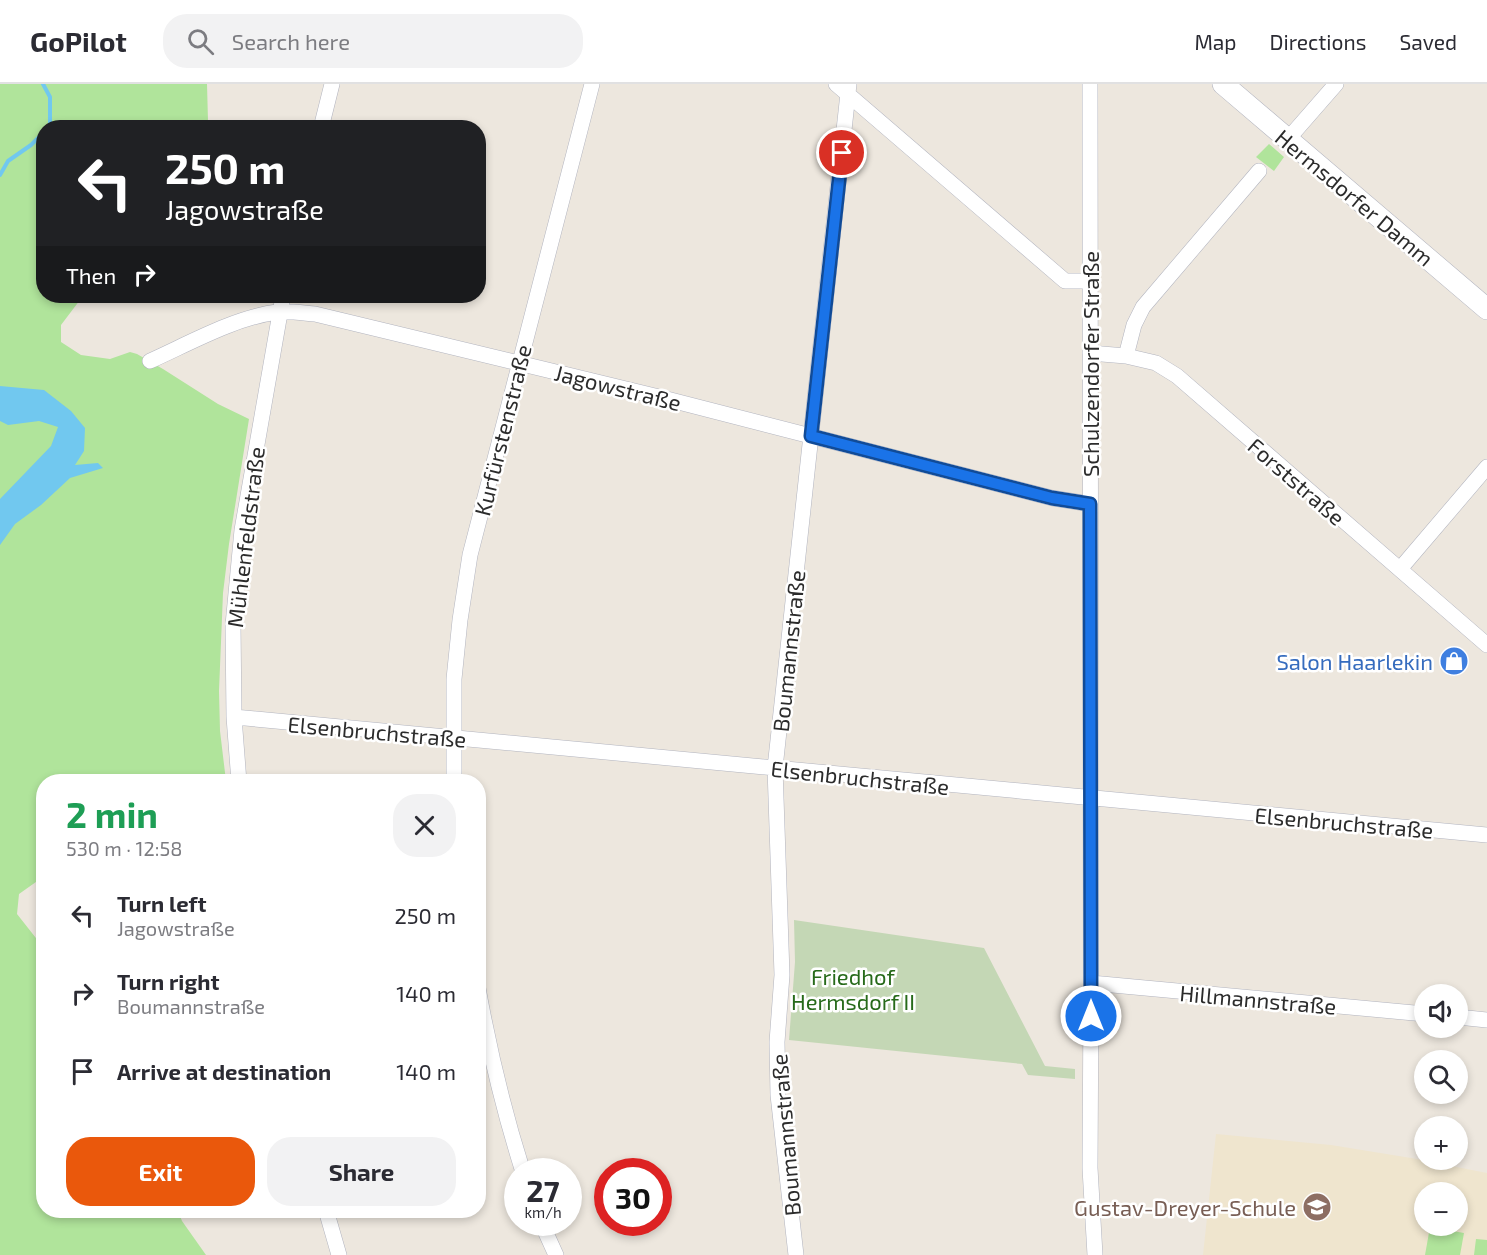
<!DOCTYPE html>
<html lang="en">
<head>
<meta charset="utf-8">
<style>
	:root { --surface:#fff; --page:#f2f2f3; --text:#2b2b33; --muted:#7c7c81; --line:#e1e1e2; --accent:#ea580c }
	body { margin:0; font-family:"Exo 2",sans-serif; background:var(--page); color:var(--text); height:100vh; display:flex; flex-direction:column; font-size:22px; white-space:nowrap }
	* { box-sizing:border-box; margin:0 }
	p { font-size:20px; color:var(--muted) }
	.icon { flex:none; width:33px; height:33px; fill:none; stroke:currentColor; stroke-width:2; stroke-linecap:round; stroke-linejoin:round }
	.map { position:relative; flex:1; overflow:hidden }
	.details { position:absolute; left:36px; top:690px; width:450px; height:444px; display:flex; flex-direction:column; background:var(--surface); border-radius:24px; box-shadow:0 3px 9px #0003 }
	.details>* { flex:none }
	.hud { position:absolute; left:36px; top:36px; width:450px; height:183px; border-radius:24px; box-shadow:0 3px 9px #0003; background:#202124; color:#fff; overflow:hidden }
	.controls { position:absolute; left:1414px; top:900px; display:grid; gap:12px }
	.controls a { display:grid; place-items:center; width:54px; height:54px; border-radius:50%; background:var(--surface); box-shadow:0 3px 9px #0003; font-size:30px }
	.speed { position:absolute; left:504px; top:1074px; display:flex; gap:12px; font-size:30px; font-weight:700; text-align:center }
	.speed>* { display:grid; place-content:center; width:78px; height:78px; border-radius:50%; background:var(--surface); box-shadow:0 3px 9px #0003; line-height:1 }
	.speed small { font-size:15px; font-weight:400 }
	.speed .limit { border:9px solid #d22; background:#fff; color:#111 }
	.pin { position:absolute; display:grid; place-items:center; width:51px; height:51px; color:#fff; margin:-26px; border:3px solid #fff; border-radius:50%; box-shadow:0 2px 6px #0007 }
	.me { position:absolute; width:66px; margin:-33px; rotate:0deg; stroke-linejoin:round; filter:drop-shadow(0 0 4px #0008) }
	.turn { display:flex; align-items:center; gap:21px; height:126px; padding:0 30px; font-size:27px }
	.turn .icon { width:78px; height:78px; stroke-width:2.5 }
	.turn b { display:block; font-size:42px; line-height:51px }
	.then { display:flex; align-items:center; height:57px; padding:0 30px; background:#0003; gap:12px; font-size:22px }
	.round { display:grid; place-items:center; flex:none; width:63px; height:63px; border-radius:24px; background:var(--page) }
	.headline { display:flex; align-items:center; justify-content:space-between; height:102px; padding:0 30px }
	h1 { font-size:36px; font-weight:700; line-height:45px; color:#1e9e55 }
	.primary-button { display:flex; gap:12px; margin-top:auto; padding:12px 30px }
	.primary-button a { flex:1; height:69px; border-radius:24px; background:var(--accent); color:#fff; font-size:24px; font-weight:700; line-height:69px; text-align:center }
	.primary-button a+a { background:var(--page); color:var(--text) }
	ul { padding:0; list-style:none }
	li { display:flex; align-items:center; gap:18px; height:78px; padding:0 30px }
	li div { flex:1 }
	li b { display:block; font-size:22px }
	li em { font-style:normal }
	header { display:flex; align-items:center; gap:36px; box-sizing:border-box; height:84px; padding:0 30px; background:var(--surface); border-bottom:2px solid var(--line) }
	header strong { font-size:28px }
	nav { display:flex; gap:33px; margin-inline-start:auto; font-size:21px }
	.search { width:420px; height:54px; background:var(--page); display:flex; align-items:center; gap:15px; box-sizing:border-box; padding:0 21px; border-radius:24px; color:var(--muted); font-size:22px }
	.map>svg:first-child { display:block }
</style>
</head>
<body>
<header>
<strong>GoPilot</strong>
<div class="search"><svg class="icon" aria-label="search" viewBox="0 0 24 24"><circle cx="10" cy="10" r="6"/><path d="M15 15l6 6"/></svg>Search here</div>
<nav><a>Map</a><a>Directions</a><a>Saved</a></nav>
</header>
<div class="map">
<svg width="1487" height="1171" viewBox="0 0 1487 1171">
	<rect width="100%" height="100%" fill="#ede7de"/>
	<path fill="#efe5ce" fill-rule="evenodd" d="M 1216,1050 L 1331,1061 L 1411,1074 L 1487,1089 L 1487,1171 L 1203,1171 ZM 1425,1108 L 1458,1108 L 1458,1142 L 1425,1142 Z"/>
	<path fill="#b0e49b" d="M 0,0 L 207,0 L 208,37 L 207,43 L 44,44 L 44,212 L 83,212 L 61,241 L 61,258 L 81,271 L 110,275 L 130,268 L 137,270 L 163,285 L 218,320 L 249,335 L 229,460 L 223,509 L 219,607 L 220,647 L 226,697 L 44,698 L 43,793 L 19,810 L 17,830 L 43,863 L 44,1126 L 178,1127 L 182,1137 L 206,1171 L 0,1171 Z
		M 1269,60 L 1284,73 L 1274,87 L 1256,73 Z
		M 1430,1143 L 1464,1149 L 1460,1171 L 1425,1171 Z
		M 1476,1155 L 1487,1156 L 1487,1171 L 1474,1171 Z"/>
	<path fill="#c4d7b5" d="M 794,836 L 984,864 L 1045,982 L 1075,985 L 1075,995 L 1028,991 L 1022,980 L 789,956 L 795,878 Z"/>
	<path fill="#71c8ef" d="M 0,302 L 44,306 L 71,327 L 85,344 L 84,367 L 75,381 L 98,379 L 103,384 L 70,394 L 41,421 L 15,440 L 0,461 L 0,415 L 51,362 L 58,343 L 39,337 L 8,341 L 0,337 Z"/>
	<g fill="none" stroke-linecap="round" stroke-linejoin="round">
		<path stroke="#71c8ef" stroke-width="4" d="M 43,0 L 50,13 L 50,41 L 47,44
			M 0,91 L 8,77 L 31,61 L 44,48"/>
		<g stroke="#b2b4bf" stroke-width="16">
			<path id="minor" d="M 836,0 L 1065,197 L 1090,197
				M 1090,0 L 1091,913 L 1090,1084 L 1095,1171
				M 321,44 L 332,0
				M 1288,55 L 1336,0
				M 1090,269 L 1126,272 L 1156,279 L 1177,292 L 1487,561
				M 1126,272 L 1134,241 L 1143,223 L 1259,87
				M 150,277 C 190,259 234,234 277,228 C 290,227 303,229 315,230 L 659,313 L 1052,414 L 1090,420
				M 1400,485 L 1487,383
				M 234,633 L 1487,751
				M 239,698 L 234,633 L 233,541 L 242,446 L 283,212
				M 454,698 L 454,595 L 460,536 L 470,471 L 592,0
				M 1091,899 L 1425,930
				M 478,904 C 489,965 504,1028 523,1088
				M 1458,933 L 1487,936
				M 326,1126 L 339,1171
				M 541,1138 L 556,1171
				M 796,1171 L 778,1011 L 777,958 L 782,891 L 775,684 L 849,0"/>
		</g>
		<g stroke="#b2b4bf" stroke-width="22">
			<path id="secondary" d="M 1223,0 L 1487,225"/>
		</g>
		<use href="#minor" stroke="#fff" stroke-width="15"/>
		<use href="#secondary" stroke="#fff" stroke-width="21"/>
	</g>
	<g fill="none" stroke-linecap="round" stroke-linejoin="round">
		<g stroke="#114b97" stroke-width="15">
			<path id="route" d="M 842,69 L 811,352 L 1052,414 L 1090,420 L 1091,932"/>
		</g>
		<use href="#route" stroke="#1a73e8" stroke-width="10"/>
	</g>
	<defs>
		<g id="shop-disc" transform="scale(1.5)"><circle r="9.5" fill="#3f7fe0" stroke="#fff"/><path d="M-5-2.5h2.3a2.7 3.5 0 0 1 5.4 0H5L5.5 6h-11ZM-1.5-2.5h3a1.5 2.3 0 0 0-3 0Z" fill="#fff"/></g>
		<g id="school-disc" transform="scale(1.5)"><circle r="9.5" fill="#8d6e63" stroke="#fff"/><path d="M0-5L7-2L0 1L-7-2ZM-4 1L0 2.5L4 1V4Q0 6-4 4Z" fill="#fff"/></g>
	</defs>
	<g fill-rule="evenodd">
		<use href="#shop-disc" x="1454" y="577"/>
		<use href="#school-disc" x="1317" y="1123"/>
	</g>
	<g text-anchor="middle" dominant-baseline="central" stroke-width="5" stroke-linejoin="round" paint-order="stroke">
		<g font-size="22" fill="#2c2c2c" stroke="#fff">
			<text transform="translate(1355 113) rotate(40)">Hermsdorfer Damm</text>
			<text transform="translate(1090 280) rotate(-90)">Schulzendorfer Straße</text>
			<text transform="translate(618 303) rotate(14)">Jagowstraße</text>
			<text transform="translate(502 346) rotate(-76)">Kurfürstenstraße</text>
			<text transform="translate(1297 397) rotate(41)">Forststraße</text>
			<text transform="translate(245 453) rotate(-83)">Mühlenfeldstraße</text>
			<text transform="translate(788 567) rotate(-84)">Boumannstraße</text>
			<text transform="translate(377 647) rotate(5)">Elsenbruchstraße</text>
			<text transform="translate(860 693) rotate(6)">Elsenbruchstraße</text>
			<text transform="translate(1344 738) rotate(5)">Elsenbruchstraße</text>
			<text transform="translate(1258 915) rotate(5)">Hillmannstraße</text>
			<text transform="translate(785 1051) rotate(-95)">Boumannstraße</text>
		</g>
		<g font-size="22" fill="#366cbe" stroke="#fff" text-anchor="end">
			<text x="1433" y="577">Salon Haarlekin</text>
		</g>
		<g font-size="22" fill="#276a1a" stroke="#fff">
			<text x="853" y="892">Friedhof<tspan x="853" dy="25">Hermsdorf II</tspan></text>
		</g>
		<g font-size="22" fill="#785e54" stroke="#fff" text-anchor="end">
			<text x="1296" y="1123">Gustav-Dreyer-Schule</text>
		</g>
	</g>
</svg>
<div class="controls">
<a><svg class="icon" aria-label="sound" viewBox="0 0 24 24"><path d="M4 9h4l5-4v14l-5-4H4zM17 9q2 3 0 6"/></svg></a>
<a><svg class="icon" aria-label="search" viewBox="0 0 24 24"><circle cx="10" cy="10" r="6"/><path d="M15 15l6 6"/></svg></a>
<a>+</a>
<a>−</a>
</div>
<div class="speed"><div>27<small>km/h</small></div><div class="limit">30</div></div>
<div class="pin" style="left:842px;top:69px;background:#d93025"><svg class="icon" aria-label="arrive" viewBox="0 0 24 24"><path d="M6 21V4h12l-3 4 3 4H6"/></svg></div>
<svg class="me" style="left:1091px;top:932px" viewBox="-20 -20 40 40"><circle r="17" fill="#1a73e8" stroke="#fff" stroke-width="3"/><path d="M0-11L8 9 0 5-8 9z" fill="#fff"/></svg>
<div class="hud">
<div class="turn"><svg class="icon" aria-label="left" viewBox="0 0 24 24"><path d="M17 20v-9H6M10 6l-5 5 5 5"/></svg><div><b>250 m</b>Jagowstraße</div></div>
<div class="then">Then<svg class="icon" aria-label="right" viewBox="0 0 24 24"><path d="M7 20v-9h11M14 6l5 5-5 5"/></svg></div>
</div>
<section class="details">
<div class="headline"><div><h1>2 min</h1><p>530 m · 12:58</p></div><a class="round"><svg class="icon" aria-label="close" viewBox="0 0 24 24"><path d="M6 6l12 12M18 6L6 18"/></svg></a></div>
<ul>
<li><svg class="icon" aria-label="left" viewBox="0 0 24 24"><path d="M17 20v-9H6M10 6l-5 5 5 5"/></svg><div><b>Turn left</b><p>Jagowstraße</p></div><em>250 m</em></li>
<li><svg class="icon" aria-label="right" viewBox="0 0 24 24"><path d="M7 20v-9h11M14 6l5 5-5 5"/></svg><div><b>Turn right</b><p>Boumannstraße</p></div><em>140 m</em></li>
<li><svg class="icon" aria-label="arrive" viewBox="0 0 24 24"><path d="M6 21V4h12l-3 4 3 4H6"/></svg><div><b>Arrive at destination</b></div><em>140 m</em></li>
</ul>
<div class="primary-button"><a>Exit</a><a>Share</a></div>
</section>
</div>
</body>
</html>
